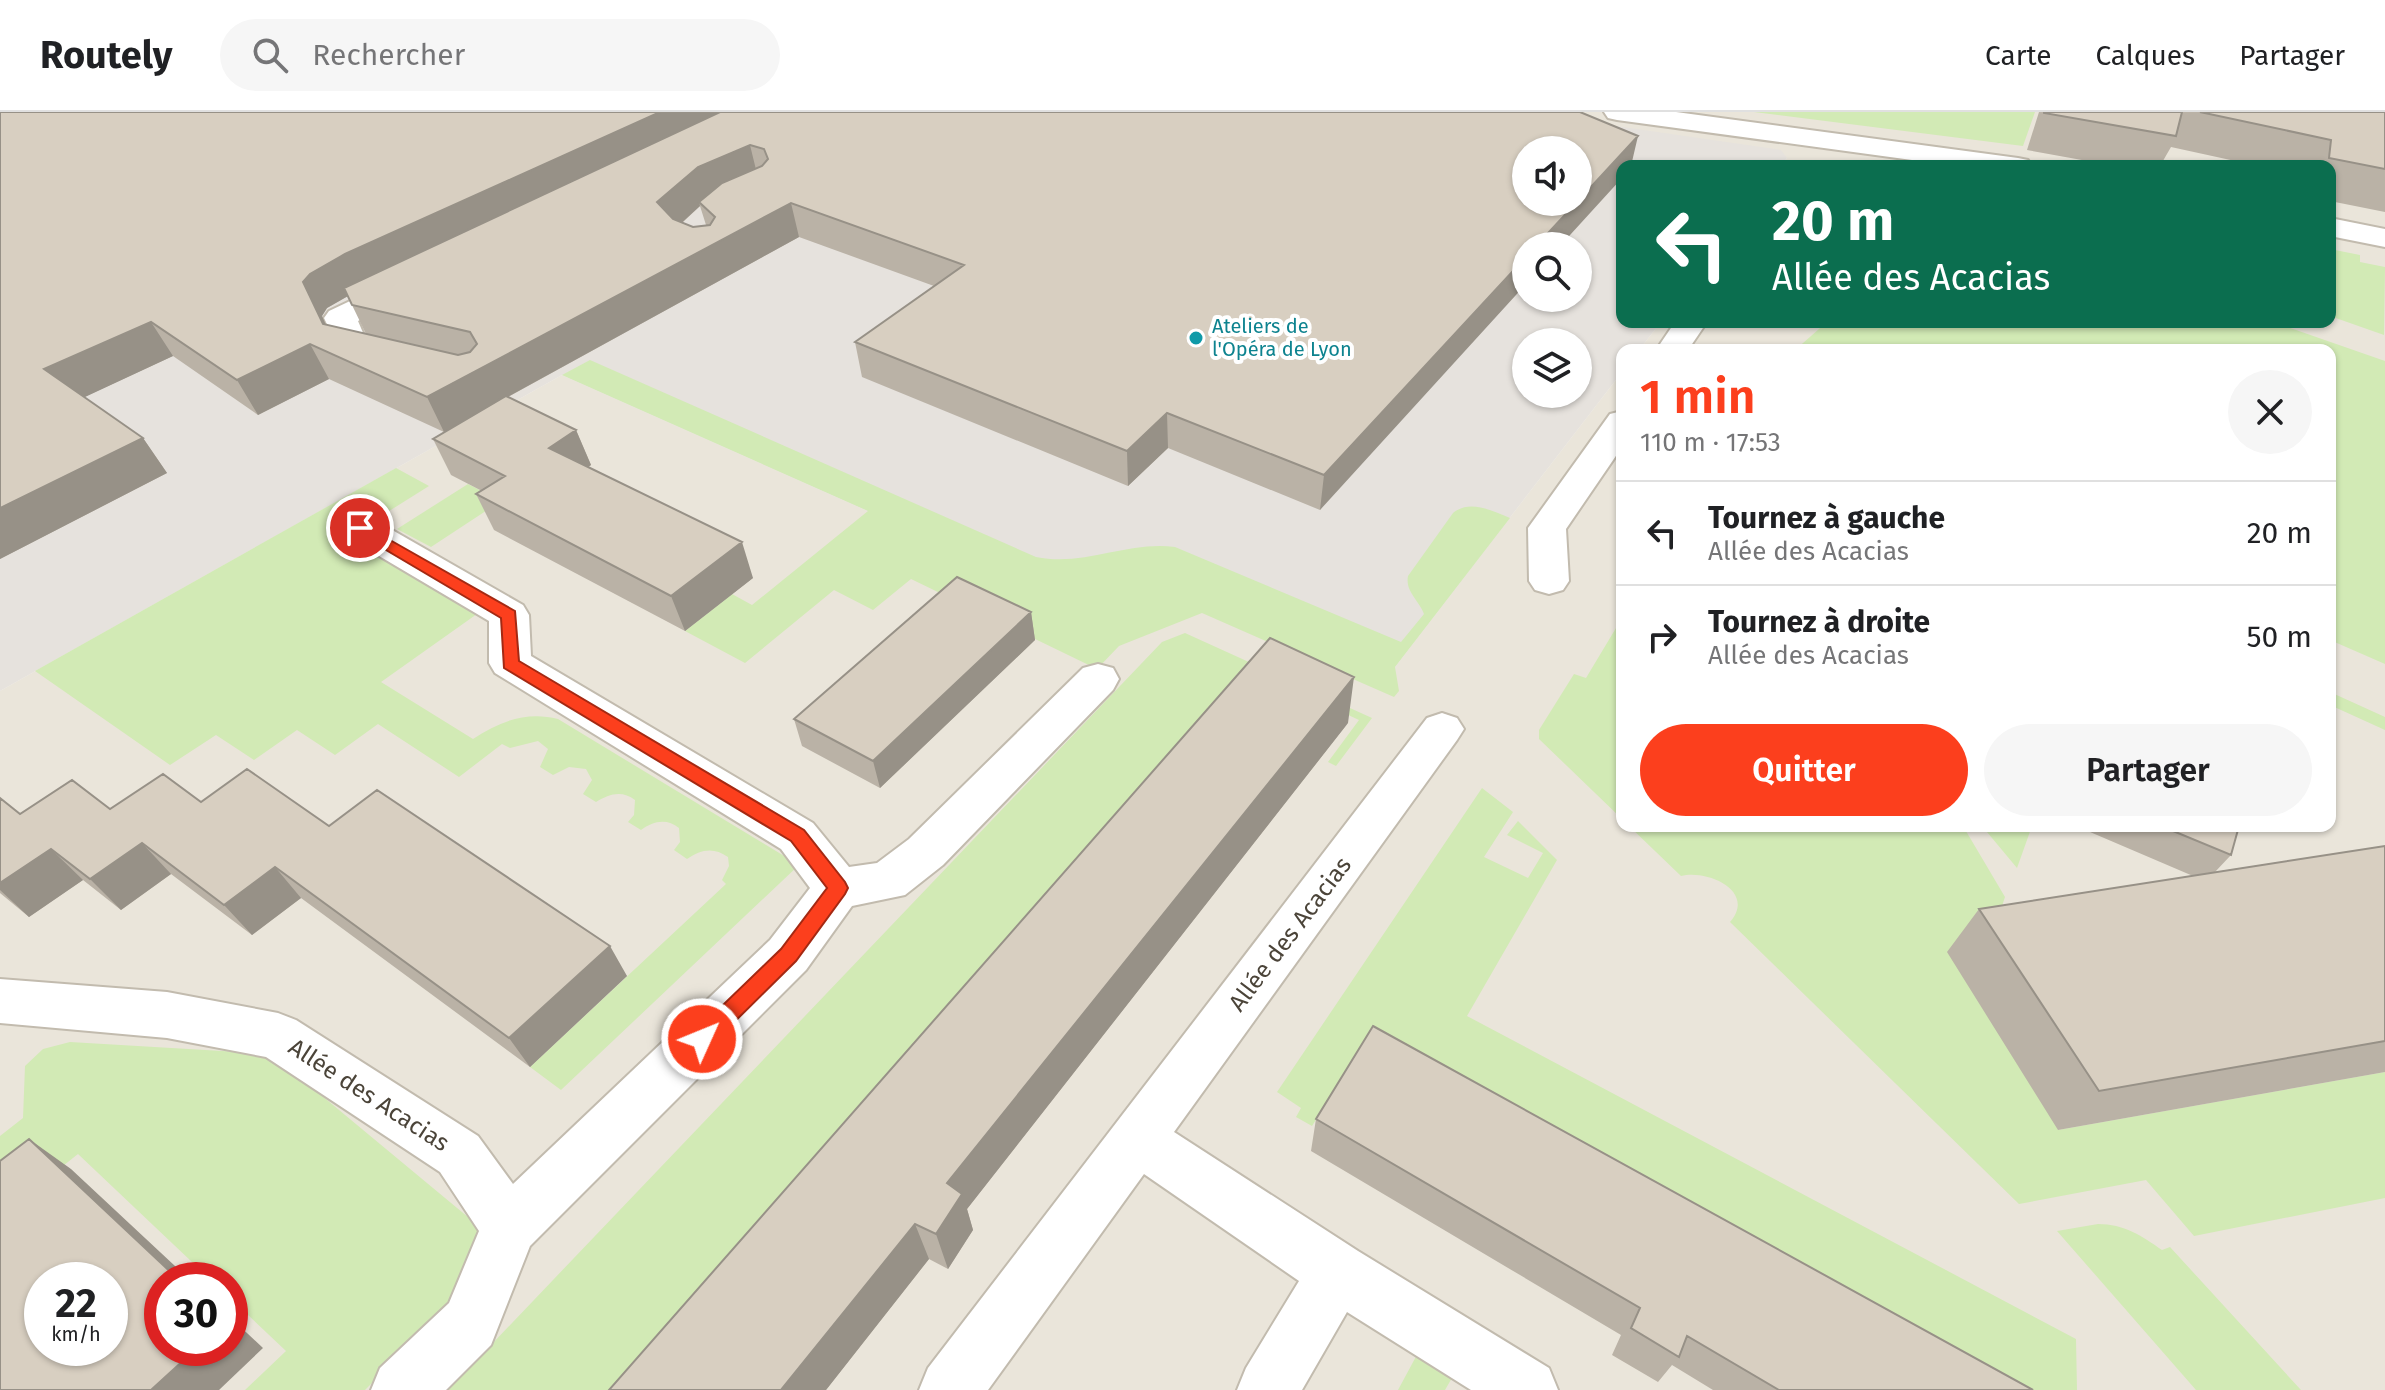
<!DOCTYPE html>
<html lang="fr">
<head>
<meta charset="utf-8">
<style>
	:root { --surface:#fff; --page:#f6f6f6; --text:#202124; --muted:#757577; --line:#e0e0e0; --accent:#fc3f1d }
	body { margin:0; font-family:"Fira Sans",sans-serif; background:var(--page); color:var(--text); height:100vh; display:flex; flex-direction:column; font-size:30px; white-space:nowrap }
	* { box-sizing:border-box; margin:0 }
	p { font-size:26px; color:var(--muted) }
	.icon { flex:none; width:44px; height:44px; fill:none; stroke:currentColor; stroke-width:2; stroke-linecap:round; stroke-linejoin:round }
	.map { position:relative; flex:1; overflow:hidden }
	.side { position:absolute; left:1616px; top:232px; width:720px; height:488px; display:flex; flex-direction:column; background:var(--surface); border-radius:16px; box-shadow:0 2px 6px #0004 }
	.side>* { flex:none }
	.top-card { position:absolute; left:1616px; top:48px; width:720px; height:168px; border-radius:16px; box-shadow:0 2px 6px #0004; background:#0b6e4f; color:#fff; overflow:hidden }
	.buttons { position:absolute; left:1512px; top:24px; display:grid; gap:16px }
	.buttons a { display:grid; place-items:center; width:80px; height:80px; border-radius:50%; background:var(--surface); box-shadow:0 2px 6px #0004; font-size:40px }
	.speed { position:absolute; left:24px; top:1150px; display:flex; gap:16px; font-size:40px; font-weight:700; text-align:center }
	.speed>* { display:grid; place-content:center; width:104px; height:104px; border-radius:50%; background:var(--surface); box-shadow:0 2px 6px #0004; line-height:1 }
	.speed small { font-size:20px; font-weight:400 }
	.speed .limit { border:12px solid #d22; background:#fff; color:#111 }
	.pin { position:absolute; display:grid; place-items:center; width:68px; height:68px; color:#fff; margin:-34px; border:4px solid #fff; border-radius:50%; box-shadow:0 2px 8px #0007 }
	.me { position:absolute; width:88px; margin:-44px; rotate:46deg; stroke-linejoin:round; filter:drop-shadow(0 0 6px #0008) }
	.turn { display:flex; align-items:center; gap:28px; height:168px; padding:0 24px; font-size:36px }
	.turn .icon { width:104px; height:104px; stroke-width:2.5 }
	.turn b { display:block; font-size:56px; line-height:68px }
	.round { display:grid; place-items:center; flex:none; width:84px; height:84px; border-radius:42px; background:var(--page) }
	.headline { display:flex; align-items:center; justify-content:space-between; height:136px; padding:0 24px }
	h1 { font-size:48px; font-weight:600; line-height:60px; color:var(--accent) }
	.primary-button { display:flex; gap:16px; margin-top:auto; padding:16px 24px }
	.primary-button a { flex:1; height:92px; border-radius:48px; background:var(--accent); color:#fff; font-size:32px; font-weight:600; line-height:92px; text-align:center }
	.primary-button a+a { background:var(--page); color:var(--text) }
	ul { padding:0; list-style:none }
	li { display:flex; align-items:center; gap:24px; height:104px; padding:0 24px; border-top:2px solid var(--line) }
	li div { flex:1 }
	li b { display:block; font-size:30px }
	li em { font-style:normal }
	header { display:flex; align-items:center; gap:48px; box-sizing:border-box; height:112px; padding:0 40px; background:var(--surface); border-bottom:2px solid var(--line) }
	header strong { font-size:38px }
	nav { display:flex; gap:44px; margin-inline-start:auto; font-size:28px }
	.search { width:560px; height:72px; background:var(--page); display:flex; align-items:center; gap:20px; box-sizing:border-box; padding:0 28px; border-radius:44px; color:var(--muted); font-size:30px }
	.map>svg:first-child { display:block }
</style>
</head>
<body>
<header>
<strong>Routely</strong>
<div class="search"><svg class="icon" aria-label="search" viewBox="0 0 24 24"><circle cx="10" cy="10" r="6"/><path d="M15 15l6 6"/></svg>Rechercher</div>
<nav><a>Carte</a><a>Calques</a><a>Partager</a></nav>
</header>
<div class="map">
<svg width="2385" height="1278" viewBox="0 0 2385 1278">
	<rect width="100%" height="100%" fill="#f6f3ec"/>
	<path fill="#eae5da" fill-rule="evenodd" d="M 1519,0 L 2385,0 L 2385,1278 L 0,1278 L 0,579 L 562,263 L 1095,500 L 1143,449 L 1395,555 L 1622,260 L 1622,714 L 2330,714 L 2330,238 L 1639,238 L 1661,210 L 2330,210 L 2330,54 L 1781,54 L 1787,46 ZM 42,1168 L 110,1168 L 110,1236 L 42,1236 ZM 162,1168 L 230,1168 L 230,1236 L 162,1236 Z"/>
	<path fill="#e6e2dd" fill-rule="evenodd" d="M 0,0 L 1518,0 L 1781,38 L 1787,46 L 1781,54 L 1622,54 L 1622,210 L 1661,210 L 1639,238 L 1622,238 L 1622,260 L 1395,555 L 1144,449 L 1095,500 L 562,263 L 0,579 ZM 1526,38 L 1578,38 L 1578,90 L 1526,90 ZM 1526,134 L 1578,134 L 1578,186 L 1526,186 ZM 1526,230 L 1578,230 L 1578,282 L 1526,282 Z"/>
	<path fill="#d2eab5" d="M 1754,0 L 2035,0 L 2023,34 Z
		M 2330,137 L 2360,143 L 2360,150 L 2385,155 L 2384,223 L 2330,204 Z
		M 1827,210 L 2273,210 L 2385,249 L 2385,552 L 2330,528 L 2330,238 L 1795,238 Z
		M 590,248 L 1036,445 C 1084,455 1127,429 1175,435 L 1401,530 L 1424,502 C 1419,488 1405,480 1408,464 L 1453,401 C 1470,387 1492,399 1510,406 L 1395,555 L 1399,579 L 1394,585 L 1202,501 L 1119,534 L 1097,557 L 911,467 L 873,498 L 834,478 L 745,551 L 685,519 L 732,482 L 752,493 L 868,399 L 562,263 Z
		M 396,356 L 429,374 L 378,406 L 351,392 L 326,408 L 484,497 L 381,570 L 473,627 C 500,609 527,599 558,607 L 799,753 L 561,978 L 530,955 L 726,772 L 722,768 L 729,754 L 728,745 C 714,735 701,737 687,747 L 674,738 L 680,730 L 679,716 C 667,706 653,709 641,718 L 628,710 L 634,703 L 635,688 C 622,678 609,682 596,690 L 583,682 L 592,668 L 586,657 L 569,655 L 553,663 L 540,655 L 548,637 L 538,629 L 510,636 L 502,632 L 459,665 L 378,612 L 335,643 L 297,618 L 254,648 L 216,623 L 170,653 L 35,559 Z
		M 468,372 L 501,389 L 431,435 L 397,417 Z
		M 1619,511 L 1622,512 L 1622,707 L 1539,627 L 1539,618 L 1574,562 L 1586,566 Z
		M 1185,521 L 1372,606 L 1336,654 L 1328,650 L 1359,608 L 1266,565 L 651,1278 L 448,1278 L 1162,530 Z
		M 2330,580 L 2385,605 L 2385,618 L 2330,593 Z
		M 1482,676 L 1513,700 L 1484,745 L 1528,766 L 1543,741 L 1507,723 L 1518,709 L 1557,748 L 1467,904 L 2076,1227 L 2077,1278 L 1979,1278 L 1362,935 L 1312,1014 L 1296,1005 L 1301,996 L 1277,980 Z
		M 1629,714 L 1963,714 L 2005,785 L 2001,797 L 2058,1018 L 2385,960 L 2385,1086 L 2194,1124 L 2146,1068 L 2019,1092 L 1730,810 C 1757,779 1707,757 1681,764 Z
		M 1982,714 L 2032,714 L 2017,756 Z
		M 70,930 L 257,941 L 280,949 L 486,1120 L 469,1174 L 365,1278 L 245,1278 L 286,1239 L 230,1186 L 230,1168 L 211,1168 L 78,1042 L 0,1104 L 0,1024 L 23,1006 L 25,954 L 43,937 Z
		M 2098,1112 C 2124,1112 2142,1124 2162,1138 L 2170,1135 L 2301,1278 L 2196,1278 L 2057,1119 Z
		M 1419,1239 L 1456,1259 L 1445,1278 L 1398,1278 Z"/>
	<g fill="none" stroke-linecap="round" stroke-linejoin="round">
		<g stroke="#c2bbae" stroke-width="4">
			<path id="minor" d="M 1604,0 L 1676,0 L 2018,46 L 2028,48 L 2032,54 L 1956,54 L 1617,8 L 1608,6 Z
				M 2330,106 L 2385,117 L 2385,135 L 2330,124 Z
				M 407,162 L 418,164 L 423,171 L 418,178 L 358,209 L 367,230 L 402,239 L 407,246 L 402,253 L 390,256 L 342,244 L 324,206 L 329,199 Z
				M 1675,210 L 1707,210 L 1688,238 L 1656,238 Z
				M 1622,299 L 1622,335 L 1566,417 L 1569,469 L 1563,478 L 1549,482 L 1535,478 L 1529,469 L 1528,416 L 1610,302 Z
				M 360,404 L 373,407 L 523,493 L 529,503 L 531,544 L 813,711 L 849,755 L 877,751 L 909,727 L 1083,556 L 1098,552 L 1113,556 L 1119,567 L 1113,578 L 943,753 L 905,783 L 852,794 L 806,858 L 530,1134 L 491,1233 L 446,1278 L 371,1278 L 380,1256 L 449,1191 L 479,1119 L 440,1060 L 266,945 L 167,926 L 0,911 L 0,867 L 167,880 L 278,901 L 296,908 L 478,1024 L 513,1072 L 770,828 L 810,776 L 781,737 L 495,561 L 489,551 L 489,509 L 347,425 L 341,416 L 347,407 Z
				M 1442,601 L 1457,606 L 1464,617 L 1457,628 L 1174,1020 L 1358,1139 L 1549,1256 L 1558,1278 L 1471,1278 L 1347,1200 L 1302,1278 L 1237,1278 L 1246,1256 L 1299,1169 L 1144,1062 L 988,1278 L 919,1278 L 928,1256 L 1427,606 Z"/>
		</g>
		<use href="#minor" fill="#fff" fill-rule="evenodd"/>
	</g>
	<path fill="#bab2a6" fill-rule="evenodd" d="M 0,0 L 1582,1 L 1320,398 L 1168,336 L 1128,374 L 862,265 L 855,230 L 934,174 L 799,125 L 508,285 L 576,318 L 591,353 L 588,355 L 753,466 L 685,519 L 494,418 L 476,382 L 482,379 L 451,363 L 433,327 L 444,320 L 329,267 L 258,303 L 173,244 L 84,285 L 143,326 L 167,361 L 0,447 ZM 700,94 L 706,113 L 693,115 L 682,111 ZM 348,184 L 352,193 L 366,222 L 325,213 L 322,204 L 327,196 Z
		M 2039,0 L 2385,0 L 2385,100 L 2330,89 L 2330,54 L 2258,54 L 2171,35 L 2160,54 L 2115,54 L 2027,38 Z
		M 1031,500 L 1035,528 L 880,676 L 802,634 L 794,607 Z
		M 1348,611 L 967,1097 L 973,1118 L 948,1157 L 929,1147 L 826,1278 L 609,1278 Z
		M 0,686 L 20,702 L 110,697 L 201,690 L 329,714 L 627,864 L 530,955 L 301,786 L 252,823 L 171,762 L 121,798 L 83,768 L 29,805 L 0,781 Z
		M 2076,714 L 2239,714 L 2231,743 L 2215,760 L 2385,734 L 2385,960 L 2058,1018 L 1947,840 L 1979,797 L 2193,764 Z
		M 1316,1007 L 2033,1278 L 1713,1278 L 1672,1253 L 1658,1270 L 1612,1243 L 1621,1223 L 1311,1039 Z"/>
	<path fill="#979187" d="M 660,0 L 725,0 L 362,176 L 327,196 L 322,204 L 341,247 L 323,212 L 303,170 L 310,162 L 345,142 Z
		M 1638,24 L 1631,54 L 1622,54 L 1622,66 L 1560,134 L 1536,134 Z
		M 750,33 L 758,66 L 699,90 L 700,94 L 667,124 L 657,90 L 698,55 Z
		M 791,91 L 799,125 L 444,320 L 427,285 Z
		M 1526,145 L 1526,172 L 1320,398 L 1324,363 Z
		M 151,210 L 173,244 L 70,292 L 44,257 Z
		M 310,232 L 329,267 L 258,303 L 237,268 Z
		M 1167,301 L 1168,336 L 1128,374 L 1127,339 Z
		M 576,318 L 591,353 L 564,372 L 549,336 Z
		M 143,326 L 167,361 L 0,447 L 0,396 Z
		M 742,430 L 753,466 L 685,519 L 671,484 Z
		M 1031,500 L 1035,528 L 880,676 L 873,649 Z
		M 1354,565 L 1348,611 L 967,1097 L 973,1118 L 948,1157 L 936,1122 L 947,1071 Z
		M 142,731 L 171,762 L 121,798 L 90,767 Z
		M 51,737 L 83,768 L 29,805 L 0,778 L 0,771 Z
		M 275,755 L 301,786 L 252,823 L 224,793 Z
		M 610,834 L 627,864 L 530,955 L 509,926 Z
		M 29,1027 L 71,1057 L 190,1168 L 179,1168 Z
		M 915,1112 L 929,1147 L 826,1278 L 781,1278 Z
		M 230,1205 L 263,1236 L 219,1278 L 151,1278 L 197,1236 L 230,1236 Z"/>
	<path fill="#d8cfc1" stroke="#979187" stroke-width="2" fill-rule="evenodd" d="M 0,0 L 660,0 L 345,142 L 310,162 L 303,170 L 323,212 L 458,243 L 470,240 L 477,232 L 470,220 L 352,193 L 344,176 L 720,0 L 1580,0 L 1638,24 L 1578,89 L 1578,38 L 1526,38 L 1526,90 L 1577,90 L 1536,134 L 1526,134 L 1526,145 L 1324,363 L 1167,301 L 1127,339 L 855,230 L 964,153 L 791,91 L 427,285 L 310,232 L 237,268 L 151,210 L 44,257 L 143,326 L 0,396 ZM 750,33 L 764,37 L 768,47 L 762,54 L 722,71 L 699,90 L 715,105 L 710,113 L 693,115 L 673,107 L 657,90 L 698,55 Z
		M 2044,0 L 2182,0 L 2176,24 L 2044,1 Z
		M 2200,0 L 2385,0 L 2385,57 L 2329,46 L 2331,28 Z
		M 506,284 L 576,318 L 549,336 L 742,430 L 671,484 L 476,382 L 505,364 L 433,327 Z
		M 957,465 L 1031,500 L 873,649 L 794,607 Z
		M 1270,526 L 1354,565 L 947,1071 L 962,1082 L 936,1122 L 915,1112 L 781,1278 L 609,1278 Z
		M 247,657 L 329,714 L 377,678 L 610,834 L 509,926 L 275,755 L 224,793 L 142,731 L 90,767 L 51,737 L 0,771 L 0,686 L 20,702 L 72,668 L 110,697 L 163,662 L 201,690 Z
		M 2161,714 L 2239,714 L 2231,743 Z
		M 2385,734 L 2385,929 L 2099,979 L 1979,797 Z
		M 1373,914 L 2033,1278 L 1779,1278 L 1687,1224 L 1679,1245 L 1631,1216 L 1640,1196 L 1316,1007 Z
		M 29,1027 L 179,1168 L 162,1168 L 162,1236 L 197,1236 L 151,1278 L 0,1278 L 0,1049 ZM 42,1168 L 110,1168 L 110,1236 L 42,1236 Z"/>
	<path fill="#fc3f1d" stroke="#a42913" stroke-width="2" d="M 360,411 L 515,499 L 519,549 L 804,718 L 845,770 L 848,776 L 845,782 L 796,849 L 710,934 L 702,936 L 695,934 L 692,927 L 695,920 L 781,837 L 827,776 L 791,729 L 504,556 L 501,506 L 354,419 L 352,416 Z"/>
	<circle fill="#0f9aa8" stroke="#fff" stroke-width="3" cx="1196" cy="226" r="8"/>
	<g text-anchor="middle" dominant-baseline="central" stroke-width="8" stroke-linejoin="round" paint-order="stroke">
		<g font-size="20" fill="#0d838f" stroke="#fff" text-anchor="start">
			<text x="1212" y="214">Ateliers de<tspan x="1212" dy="23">l'Opéra de Lyon</tspan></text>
		</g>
		<g font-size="24" fill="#4b4439" stroke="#fff">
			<text transform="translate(1290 822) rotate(-53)">Allée des Acacias</text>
			<text transform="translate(369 983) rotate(33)">Allée des Acacias</text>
		</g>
	</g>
</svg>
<div class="buttons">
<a><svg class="icon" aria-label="sound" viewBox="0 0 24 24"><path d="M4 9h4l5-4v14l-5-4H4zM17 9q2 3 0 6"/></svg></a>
<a><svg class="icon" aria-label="search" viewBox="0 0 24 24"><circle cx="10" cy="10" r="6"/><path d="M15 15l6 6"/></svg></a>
<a><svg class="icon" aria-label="layers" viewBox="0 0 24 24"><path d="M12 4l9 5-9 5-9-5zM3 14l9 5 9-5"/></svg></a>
</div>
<div class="speed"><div>22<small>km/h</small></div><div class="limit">30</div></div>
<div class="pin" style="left:360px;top:416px;background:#d93025"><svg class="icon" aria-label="arrive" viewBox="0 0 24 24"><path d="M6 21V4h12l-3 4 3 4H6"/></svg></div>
<svg class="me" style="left:702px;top:927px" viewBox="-20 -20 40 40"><circle r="17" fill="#fc3f1d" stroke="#fff" stroke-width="3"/><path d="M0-11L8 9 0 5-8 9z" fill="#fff"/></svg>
<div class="top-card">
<div class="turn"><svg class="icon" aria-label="left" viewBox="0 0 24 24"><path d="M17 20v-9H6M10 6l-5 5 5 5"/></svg><div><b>20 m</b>Allée des Acacias</div></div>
</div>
<section class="side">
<div class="headline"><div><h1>1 min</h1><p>110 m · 17:53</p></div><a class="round"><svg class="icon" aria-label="close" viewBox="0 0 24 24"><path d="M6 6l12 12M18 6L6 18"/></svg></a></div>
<ul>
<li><svg class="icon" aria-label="left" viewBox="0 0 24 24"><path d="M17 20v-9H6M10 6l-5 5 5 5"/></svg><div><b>Tournez à gauche</b><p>Allée des Acacias</p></div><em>20 m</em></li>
<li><svg class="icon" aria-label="right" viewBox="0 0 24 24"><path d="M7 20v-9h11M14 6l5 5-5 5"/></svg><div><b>Tournez à droite</b><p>Allée des Acacias</p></div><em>50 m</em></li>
</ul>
<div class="primary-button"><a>Quitter</a><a>Partager</a></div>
</section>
</div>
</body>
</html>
